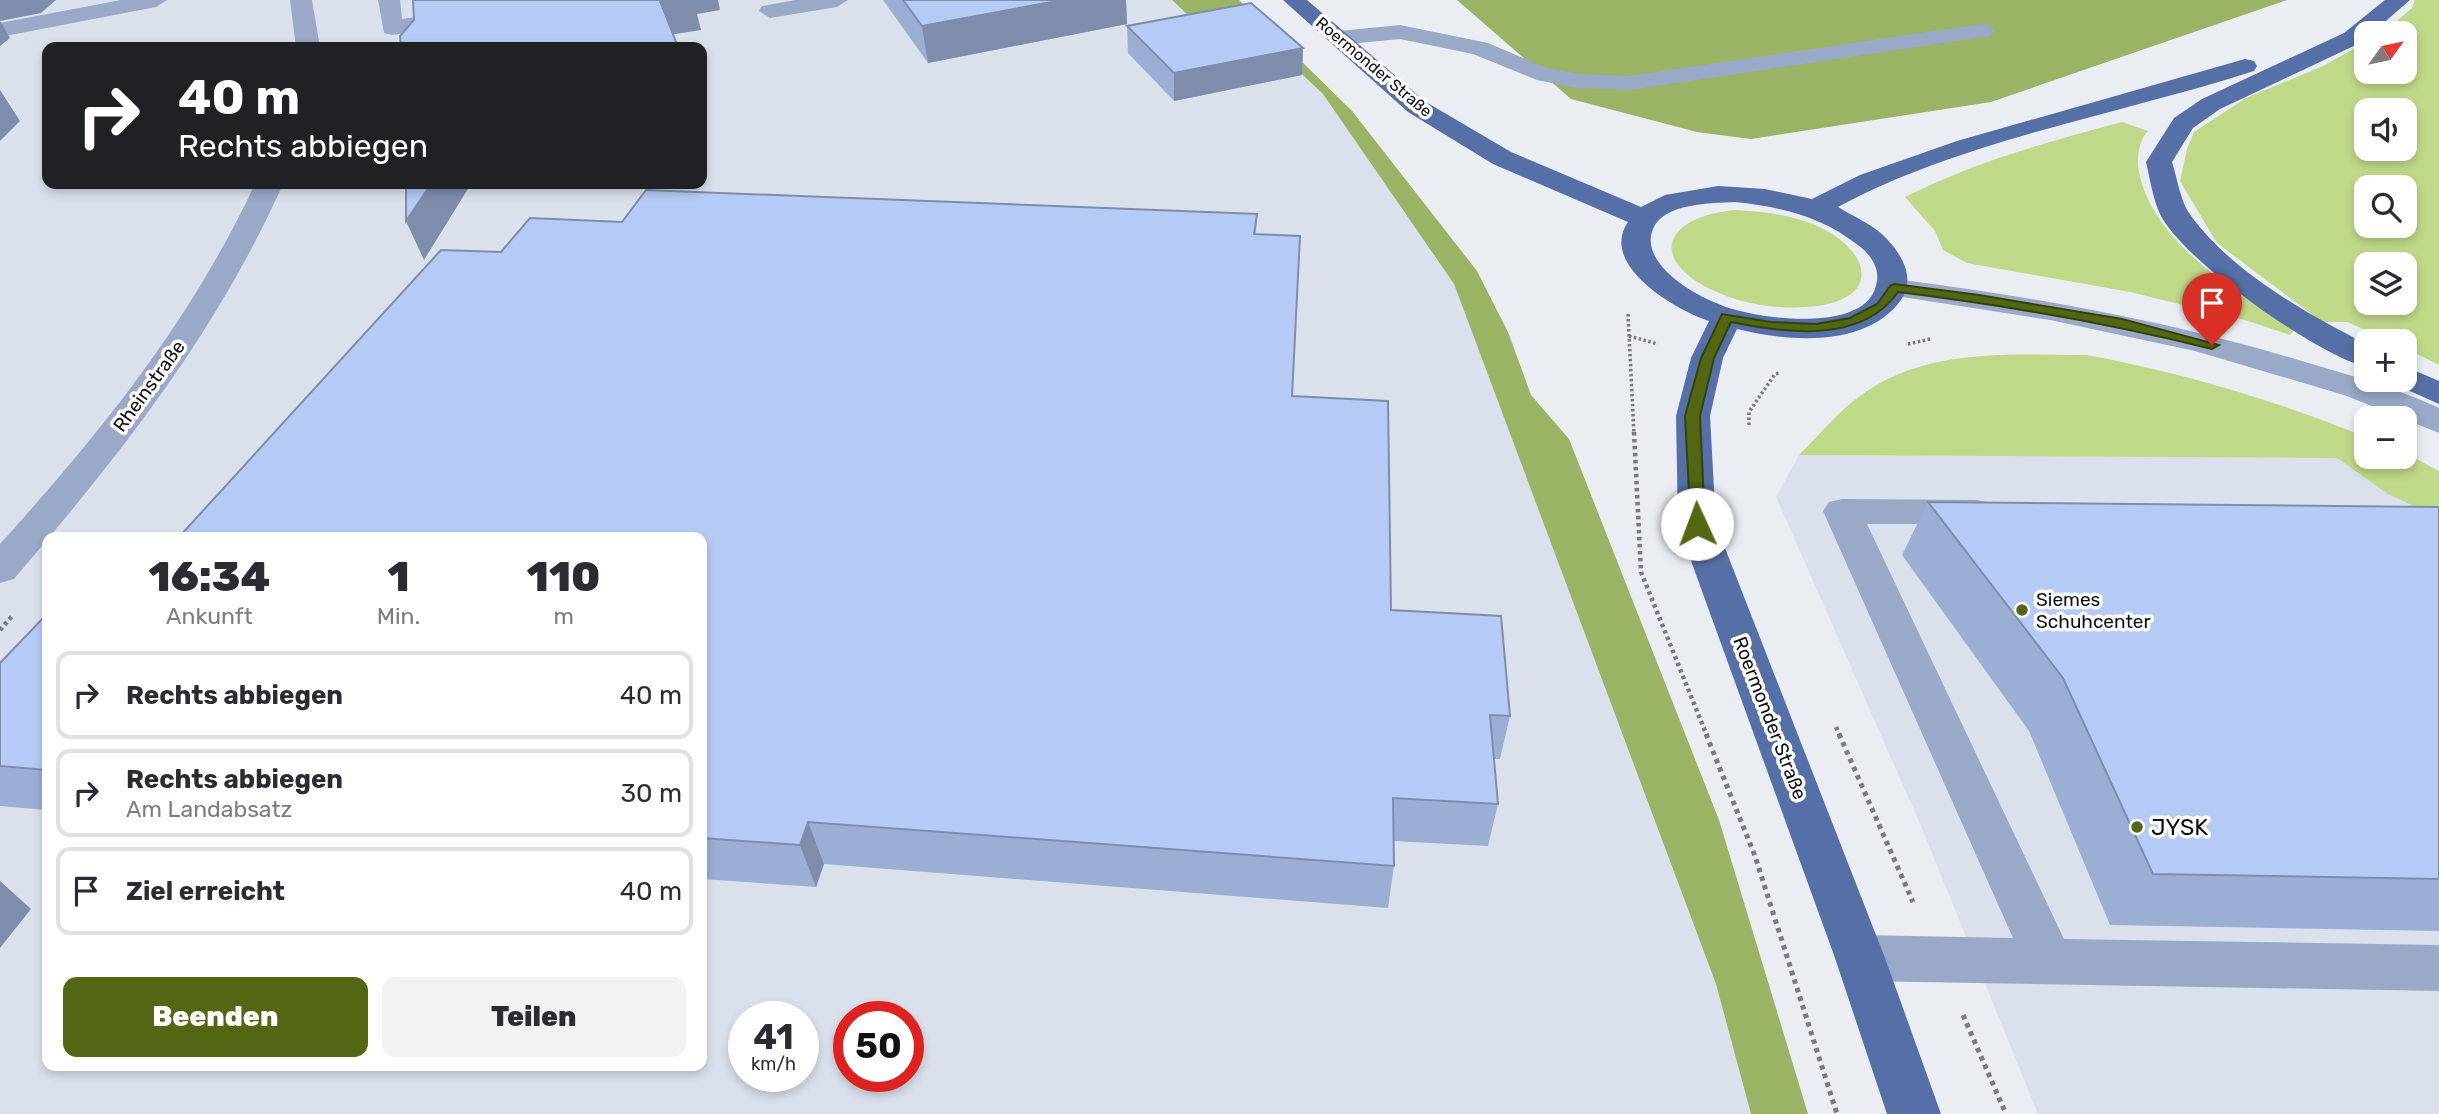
<!DOCTYPE html>
<html lang="de">
<head>
<meta charset="utf-8">
<style>
	:root { --surface:#fff; --page:#f2f2f3; --text:#2b2b33; --muted:#7c7c81; --line:#e1e1e2; --accent:#526613 }
	body { margin:0; font-family:Rubik,sans-serif; background:var(--page); color:var(--text); height:100vh; display:flex; flex-direction:column; font-size:26px; white-space:nowrap }
	* { box-sizing:border-box; margin:0 }
	p { font-size:23px; color:var(--muted) }
	.icon { flex:none; width:38px; height:38px; fill:none; stroke:currentColor; stroke-width:2; stroke-linecap:round; stroke-linejoin:round }
	.map { position:relative; flex:1; overflow:hidden }
	.sheet { position:absolute; left:42px; top:532px; width:665px; height:539px; display:flex; flex-direction:column; background:var(--surface); border-radius:14px; box-shadow:0 4px 10px #0003 }
	.sheet>* { flex:none }
	.hud { position:absolute; left:42px; top:42px; width:665px; height:147px; border-radius:14px; box-shadow:0 4px 10px #0003; background:#202124; color:#fff; overflow:hidden }
	.needle { width:46px; rotate:57deg }
	.tools { position:absolute; left:2354px; top:21px; display:grid; gap:14px }
	.tools a { display:grid; place-items:center; width:63px; height:63px; border-radius:14px; background:var(--surface); box-shadow:0 4px 10px #0003; font-size:35px }
	.speed { position:absolute; left:728px; top:1001px; display:flex; gap:14px; font-size:35px; font-weight:700; text-align:center }
	.speed>* { display:grid; place-content:center; width:91px; height:91px; border-radius:50%; background:var(--surface); box-shadow:0 4px 10px #0003; line-height:1 }
	.speed small { font-size:18px; font-weight:400 }
	.speed .limit { border:10px solid #d22; background:#fff; color:#111 }
	.pin { position:absolute; display:grid; place-items:center; width:60px; height:60px; color:#fff; margin:-72px -30px; border-radius:50% 50% 50% 0; rotate:-45deg; box-shadow:0 0 7px #0007 }
	.pin .icon { rotate:45deg }
	.me { position:absolute; width:77px; margin:-38px; rotate:358deg; stroke-linejoin:round; filter:drop-shadow(0 0 5px #0008) }
	.turn { display:flex; align-items:center; gap:24px; height:147px; padding:0 21px; font-size:32px }
	.turn .icon { width:91px; height:91px; stroke-width:2.5 }
	.turn b { display:block; font-size:49px; line-height:60px }
	.eta { display:flex; justify-content:space-evenly; align-items:center; height:119px; text-align:center }
	.eta b { font-size:42px; font-weight:800; line-height:49px }
	.primary-button { display:flex; gap:14px; margin-top:auto; padding:14px 21px }
	.primary-button a { flex:1; height:80px; border-radius:14px; background:var(--accent); color:#fff; font-size:28px; font-weight:800; line-height:80px; text-align:center }
	.primary-button a+a { background:var(--page); color:var(--text) }
	ul { padding:0; list-style:none }
	li { display:flex; align-items:center; gap:21px; height:88px; margin:0 14px 10px; padding:0 7px; border:4px solid var(--line); border-radius:14px }
	li div { flex:1 }
	li b { display:block; font-size:26px }
	li em { font-style:normal }
	.map>svg:first-child { display:block }
</style>
</head>
<body>
<div class="map">
<svg width="2439" height="1114" viewBox="0 0 2439 1114">
	<rect width="100%" height="100%" fill="#eaedf2"/>
	<path fill="#dbe1ec" fill-rule="evenodd" d="M 0,0 L 1172,0 L 1207,33 L 1251,26 L 1323,94 L 1454,284 L 1716,984 L 1751,1114 L 0,1114 ZM 47,47 L 702,47 L 702,184 L 47,184 ZM 47,537 L 702,537 L 702,1066 L 47,1066 ZM 744,1017 L 803,1017 L 803,1076 L 744,1076 ZM 849,1017 L 908,1017 L 908,1076 L 849,1076 Z
		M 1799,455 L 2337,458 L 2439,501 L 2439,1114 L 2038,1114 L 1921,826 L 1776,497 Z"/>
	<path fill="#c0d989" fill-rule="evenodd" d="M 2415,0 L 2439,0 L 2439,365 L 2405,348 L 2404,341 L 2391,341 L 2347,322 L 2322,322 L 2217,243 L 2180,181 L 2187,149 L 2194,132 L 2246,98 L 2323,66 L 2366,42 L 2366,72 L 2404,72 L 2404,33 L 2383,33 L 2412,8 ZM 2366,110 L 2404,110 L 2404,149 L 2366,149 ZM 2366,187 L 2404,187 L 2404,226 L 2366,226 ZM 2366,264 L 2404,264 L 2404,303 L 2366,303 Z
		M 2122,122 L 2148,131 C 2140,138 2137,156 2138,166 C 2148,240 2236,292 2294,330 L 2290,335 L 2245,320 L 2130,292 L 1967,263 L 1943,250 L 1935,231 L 1905,197 C 1974,162 2047,142 2122,122 Z
		M 1734,210 C 1776,212 1828,219 1855,255 C 1861,264 1864,274 1859,285 C 1852,298 1832,304 1818,306 C 1784,310 1750,306 1719,293 C 1648,263 1660,218 1734,210 Z
		M 2087,355 C 2183,373 2275,400 2366,437 L 2366,457 L 2404,457 L 2405,453 L 2439,471 L 2439,518 L 2388,494 L 2337,458 L 1799,455 C 1818,436 1838,412 1860,396 C 1926,347 2010,355 2087,355 Z"/>
	<path fill="#9bb364" d="M 1172,0 L 1239,0 L 1352,111 L 1477,271 L 1508,332 L 1531,395 L 1569,439 L 1719,820 L 1808,1114 L 1751,1114 L 1716,984 L 1454,284 L 1323,94 L 1251,26 L 1207,33 Z
		M 1457,0 L 2287,0 L 1991,102 L 1751,139 L 1697,132 L 1571,99 Z"/>
	<g fill="none" stroke-linecap="round" stroke-linejoin="round">
		<path stroke="#797b7e" stroke-width="3.5" stroke-dasharray="2.5 2.5" stroke-linecap="butt" d="M 1628,314 L 1634,434
			M 1629,336 L 1658,344
			M 1908,344 L 1930,339
			M 1749,425 L 1749,412 L 1775,374 L 1780,373"/>
		<path stroke="#797b7e" stroke-width="4.5" stroke-dasharray="3.5 3.5" stroke-linecap="butt" d="M 1634,432 L 1641,572 L 1707,736
			M 0,630 L 13,615
			M 1836,727 L 1840,736"/>
		<path stroke="#797b7e" stroke-width="5" stroke-dasharray="4.5 4.5" stroke-linecap="butt" d="M 1706,734 L 1755,856 L 1837,1114
			M 1839,734 L 1913,902
			M 1963,1015 L 2006,1114"/>
		<path fill="#9aa9c8" fill-rule="evenodd" d="M 121,0 L 167,0 L 156,7 L 0,37 L 0,23 Z
			M 290,0 L 312,0 L 320,47 L 296,47 Z
			M 378,0 L 400,0 L 402,19 L 462,10 L 473,17 L 462,24 L 392,35 L 384,33 Z
			M 796,0 L 848,0 L 837,7 L 770,18 L 759,11 L 762,6 Z
			M 1982,24 L 1990,26 L 1994,31 L 1990,36 L 1629,90 L 1577,88 L 1537,80 L 1473,54 L 1400,39 L 1339,45 L 1331,43 L 1327,38 L 1331,33 L 1339,31 L 1400,25 L 1488,43 L 1544,67 L 1577,74 L 1629,76 Z
			M 255,184 L 283,184 C 216,334 119,456 14,579 L 0,583 L 0,544 C 102,431 190,322 255,184 Z
			M 1894,279 C 2030,296 2163,320 2295,359 C 2342,373 2390,386 2435,406 L 2439,408 L 2439,433 L 2344,395 L 2195,351 L 2050,320 L 1883,294 L 1879,288 L 1883,282 Z
			M 1842,499 L 1977,500 L 1990,503 L 1996,512 L 1990,521 L 1977,524 L 1867,524 L 2064,939 L 2439,945 L 2439,991 L 1860,981 L 1842,974 L 1835,958 L 1842,942 L 1860,935 L 2013,938 L 1823,511 L 1829,502 Z"/>
		<path fill="#566fa6" fill-rule="evenodd" d="M 1283,0 L 1307,0 L 1426,102 L 1511,152 L 1641,207 L 1665,195 L 1718,186 L 1765,189 L 1812,199 L 1860,175 L 1957,141 L 2245,59 L 2254,61 L 2257,66 L 2254,71 C 2121,114 1959,141 1838,207 C 1852,216 1873,224 1886,238 C 1902,255 1916,278 1901,300 C 1866,348 1789,342 1737,329 L 1723,358 L 1710,416 L 1716,525 L 1885,958 L 1941,1114 L 1887,1114 L 1835,958 L 1678,525 L 1676,416 L 1691,358 L 1709,321 C 1677,311 1598,265 1628,222 L 1493,164 L 1408,112 ZM 1735,202 C 1781,207 1821,216 1858,245 C 1869,253 1879,266 1877,280 C 1872,335 1760,319 1726,307 C 1705,299 1683,288 1667,272 C 1656,261 1646,245 1653,229 C 1663,203 1712,203 1735,202 Z
			M 2385,0 L 2410,0 L 2372,33 L 2366,33 L 2366,38 L 2360,43 L 2220,109 L 2193,128 L 2172,162 C 2177,177 2180,200 2189,213 C 2229,270 2305,313 2366,344 L 2366,367 C 2317,355 2182,260 2160,214 C 2153,199 2150,179 2146,162 L 2174,118 L 2202,99 L 2344,33 Z
			M 2404,366 L 2439,381 L 2439,404 L 2392,383 L 2390,380 L 2404,380 Z"/>
	</g>
	<path fill="#9daed4" d="M 883,0 L 1126,0 L 1127,24 L 928,63 Z
		M 1127,26 L 1303,48 L 1302,75 L 1174,101 L 1128,53 Z
		M 1257,214 L 1256,234 L 1292,396 L 1391,610 L 1510,716 L 1500,759 L 1494,759 L 1498,804 L 1488,846 L 1394,841 L 1394,866 L 1388,908 L 824,864 L 816,887 L 702,879 L 702,537 L 501,252 L 622,222 Z
		M 1928,502 L 2439,507 L 2439,931 L 2110,925 L 2029,731 L 1902,555 Z
		M 47,614 L 47,810 L 0,806 L 0,663 Z"/>
	<path fill="#7f8dac" d="M 0,0 L 56,0 L 41,13 L 0,21 Z
		M 666,0 L 718,0 L 720,10 L 697,14 L 701,30 L 669,35 L 660,1 Z
		M 1062,0 L 1126,0 L 1127,24 L 928,63 L 922,26 Z
		M 0,21 L 10,38 L 0,46 Z
		M 1303,48 L 1302,75 L 1174,101 L 1174,73 Z
		M 0,90 L 20,121 L 0,141 Z
		M 431,184 L 471,184 L 424,260 L 406,221 Z
		M 808,822 L 824,864 L 816,887 L 800,845 Z
		M 0,881 L 31,909 L 0,948 Z"/>
	<path fill="#b6caf6" stroke="#7f8dac" stroke-width="2" d="M 413,0 L 666,0 L 660,1 L 678,47 L 401,47 L 400,36 L 414,20 Z
		M 903,0 L 1062,0 L 922,26 Z
		M 1251,3 L 1303,48 L 1174,73 L 1127,26 Z
		M 406,184 L 431,184 L 406,221 Z
		M 646,190 L 1257,214 L 1254,234 L 1300,236 L 1292,396 L 1388,401 L 1391,610 L 1501,616 L 1510,716 L 1490,715 L 1498,804 L 1393,798 L 1394,866 L 808,822 L 800,845 L 702,838 L 702,537 L 179,537 L 441,250 L 501,252 L 530,218 L 622,222 Z
		M 1928,502 L 2439,507 L 2439,879 L 2153,874 L 2063,678 Z
		M 47,614 L 47,770 L 0,766 L 0,663 Z"/>
	<path fill="#526613" stroke="#35420c" stroke-width="2" d="M 1894,284 L 1979,295 L 2122,319 L 2219,345 L 2212,349 C 2108,323 2004,305 1898,292 C 1862,344 1785,333 1731,322 L 1714,358 L 1700,416 L 1705,524 L 1697,530 L 1691,528 L 1685,416 L 1701,358 L 1722,314 L 1771,322 L 1816,324 L 1850,318 L 1877,304 L 1890,286 Z"/>
	<g fill="#526613" stroke="#fff" stroke-width="2.5">
		<circle cx="2022" cy="610" r="7"/>
		<circle cx="2137" cy="827" r="7"/>
	</g>
	<g text-anchor="middle" dominant-baseline="central" stroke-width="7" stroke-linejoin="round" paint-order="stroke">
		<g font-size="16" fill="#0c0d0f" stroke="#fff">
			<text transform="translate(1374 67) rotate(40)">Roermonder Straße</text>
		</g>
		<g font-size="19" fill="#0c0d0f" stroke="#fff">
			<text transform="translate(149 386) rotate(-54)">Rheinstraße</text>
			<text transform="translate(1770 718) rotate(69)">Roermonder Straße</text>
		</g>
		<g font-size="19" fill="#0c0d0f" stroke="#fff" text-anchor="start">
			<text x="2036" y="599">Siemes<tspan x="2036" dy="22">Schuhcenter</tspan></text>
		</g>
		<g font-size="23" fill="#0c0d0f" stroke="#fff" text-anchor="start">
			<text x="2151" y="827">JYSK</text>
		</g>
	</g>
</svg>
<div class="tools">
<a><svg class="needle" viewBox="-14 -14 28 28"><path d="M0-13l5 13h-10z" fill="#e53935"/><path d="M0 13l5-13h-10z" fill="#7c7c81"/></svg></a>
<a><svg class="icon" aria-label="sound" viewBox="0 0 24 24"><path d="M4 9h4l5-4v14l-5-4H4zM17 9q2 3 0 6"/></svg></a>
<a><svg class="icon" aria-label="search" viewBox="0 0 24 24"><circle cx="10" cy="10" r="6"/><path d="M15 15l6 6"/></svg></a>
<a><svg class="icon" aria-label="layers" viewBox="0 0 24 24"><path d="M12 4l9 5-9 5-9-5zM3 14l9 5 9-5"/></svg></a>
<a>+</a>
<a>−</a>
</div>
<div class="speed"><div>41<small>km/h</small></div><div class="limit">50</div></div>
<div class="pin" style="left:2212px;top:345px;background:#d93025"><svg class="icon" aria-label="arrive" viewBox="0 0 24 24"><path d="M6 21V4h12l-3 4 3 4H6"/></svg></div>
<svg class="me" style="left:1697px;top:524px" viewBox="-20 -20 40 40"><circle r="19" fill="#fff"/><path d="M0-13L10 11 0 6-10 11z" fill="#526613"/></svg>
<div class="hud">
<div class="turn"><svg class="icon" aria-label="right" viewBox="0 0 24 24"><path d="M7 20v-9h11M14 6l5 5-5 5"/></svg><div><b>40 m</b>Rechts abbiegen</div></div>
</div>
<section class="sheet">
<div class="eta">
<div><b>16:34</b><p>Ankunft</p></div>
<div><b>1</b><p>Min.</p></div>
<div><b>110</b><p>m</p></div>
</div>
<ul>
<li><svg class="icon" aria-label="right" viewBox="0 0 24 24"><path d="M7 20v-9h11M14 6l5 5-5 5"/></svg><div><b>Rechts abbiegen</b></div><em>40 m</em></li>
<li><svg class="icon" aria-label="right" viewBox="0 0 24 24"><path d="M7 20v-9h11M14 6l5 5-5 5"/></svg><div><b>Rechts abbiegen</b><p>Am Landabsatz</p></div><em>30 m</em></li>
<li><svg class="icon" aria-label="arrive" viewBox="0 0 24 24"><path d="M6 21V4h12l-3 4 3 4H6"/></svg><div><b>Ziel erreicht</b></div><em>40 m</em></li>
</ul>
<div class="primary-button"><a>Beenden</a><a>Teilen</a></div>
</section>
</div>
</body>
</html>
